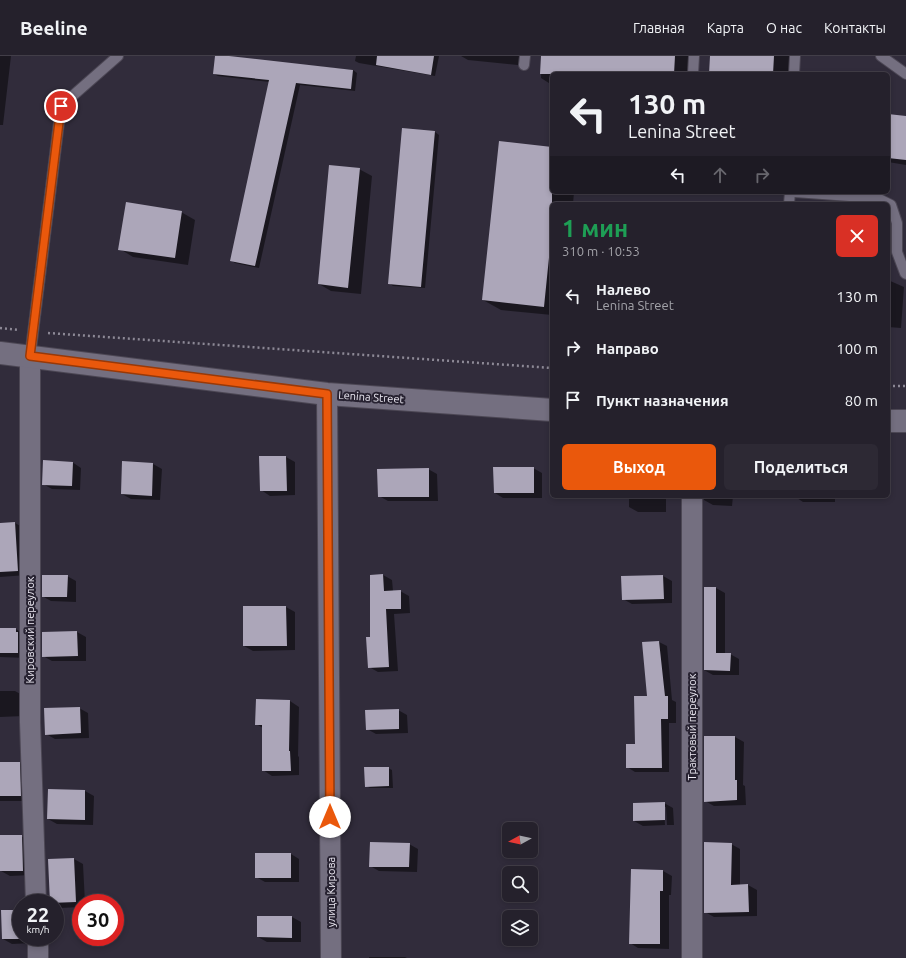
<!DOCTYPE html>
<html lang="ru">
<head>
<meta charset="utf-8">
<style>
	:root { --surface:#25212c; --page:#2d2934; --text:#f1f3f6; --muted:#a3a3a9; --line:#423e48; --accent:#ea580c }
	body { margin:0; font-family:Ubuntu,sans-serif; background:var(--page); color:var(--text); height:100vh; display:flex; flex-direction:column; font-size:15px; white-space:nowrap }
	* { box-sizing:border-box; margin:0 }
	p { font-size:13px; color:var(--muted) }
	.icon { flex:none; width:22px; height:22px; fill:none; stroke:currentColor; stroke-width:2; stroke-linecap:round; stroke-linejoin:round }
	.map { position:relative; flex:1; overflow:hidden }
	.side { position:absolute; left:550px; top:146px; width:340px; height:296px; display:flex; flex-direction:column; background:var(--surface); border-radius:6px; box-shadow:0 2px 6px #0003,0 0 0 1px var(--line) }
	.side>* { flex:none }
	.banner { position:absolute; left:550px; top:16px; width:340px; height:122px; border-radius:6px; box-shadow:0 2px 6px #0003,0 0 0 1px var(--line); background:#25212c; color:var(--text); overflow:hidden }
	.needle { width:26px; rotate:262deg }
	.controls { position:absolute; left:502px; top:766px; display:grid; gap:8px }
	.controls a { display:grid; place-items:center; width:36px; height:36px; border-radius:6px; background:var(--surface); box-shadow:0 2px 6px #0003,0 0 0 1px var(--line); font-size:20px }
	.speed { position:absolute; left:12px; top:838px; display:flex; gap:8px; font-size:20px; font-weight:700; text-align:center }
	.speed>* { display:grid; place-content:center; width:52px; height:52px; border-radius:50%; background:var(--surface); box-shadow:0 2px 6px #0003,0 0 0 1px var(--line); line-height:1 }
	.speed small { font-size:10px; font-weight:400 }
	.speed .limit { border:6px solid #d22; background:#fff; color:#111 }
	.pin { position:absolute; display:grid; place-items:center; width:34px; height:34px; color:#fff; margin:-17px; border:2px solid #fff; border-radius:50%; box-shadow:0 1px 4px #0007 }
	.me { position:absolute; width:44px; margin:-22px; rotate:0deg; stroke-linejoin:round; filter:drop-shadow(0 0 3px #0008) }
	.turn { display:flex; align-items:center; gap:14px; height:84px; padding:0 12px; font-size:18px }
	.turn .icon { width:52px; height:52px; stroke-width:2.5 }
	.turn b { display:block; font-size:28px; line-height:34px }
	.lanes { display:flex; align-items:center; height:38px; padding:0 12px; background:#0003; justify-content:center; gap:20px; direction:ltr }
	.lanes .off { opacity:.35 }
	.round { display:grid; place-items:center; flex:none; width:42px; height:42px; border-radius:6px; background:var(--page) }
	.headline { display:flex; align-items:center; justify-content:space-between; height:68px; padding:0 12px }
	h1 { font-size:24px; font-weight:700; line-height:30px; color:#1e9e55 }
	.cta { display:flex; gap:8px; margin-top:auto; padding:8px 12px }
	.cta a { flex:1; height:46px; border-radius:6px; background:var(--accent); color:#fff; font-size:16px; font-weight:700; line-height:46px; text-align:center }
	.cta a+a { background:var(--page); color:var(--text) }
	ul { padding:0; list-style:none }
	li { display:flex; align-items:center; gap:12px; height:52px; padding:0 12px }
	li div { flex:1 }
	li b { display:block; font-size:15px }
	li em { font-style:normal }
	header { display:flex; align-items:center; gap:24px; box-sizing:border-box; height:56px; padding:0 20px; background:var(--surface); border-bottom:1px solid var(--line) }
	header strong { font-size:19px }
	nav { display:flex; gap:22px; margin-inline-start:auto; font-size:14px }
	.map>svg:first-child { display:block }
</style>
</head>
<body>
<header>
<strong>Beeline</strong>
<nav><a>Главная</a><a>Карта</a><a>О нас</a><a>Контакты</a></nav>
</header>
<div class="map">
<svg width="906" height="902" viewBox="0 0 906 902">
	<rect width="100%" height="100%" fill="#312c3b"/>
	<path fill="#0007" d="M 0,0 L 11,0 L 3,69 L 0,69 Z
		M 216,0 L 353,14 L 357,17 L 355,35 L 300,29 L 259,212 L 235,207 L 231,204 L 270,26 L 218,20 L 214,18 Z
		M 356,0 L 439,0 L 435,20 L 359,7 L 355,5 Z
		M 461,0 L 528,0 L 527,10 L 468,4 Z
		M 542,0 L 693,0 L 692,18 L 552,18 L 552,29 L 541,22 Z
		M 711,0 L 792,0 L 791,18 L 710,18 Z
		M 888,59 L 906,61 L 906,109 L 888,106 Z
		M 403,73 L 435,76 L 439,79 L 425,232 L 393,230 L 389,227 Z
		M 552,92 L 552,136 L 574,136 L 573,148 L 552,148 L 552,259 L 501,254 L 483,244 Z
		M 359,113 L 372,120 L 361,238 L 331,235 L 319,228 Z
		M 181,156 L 195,164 L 188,209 L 133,201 L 120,193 Z
		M 888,224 L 904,231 L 901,272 L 888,271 Z
		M 286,401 L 295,406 L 295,439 L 270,440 L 261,434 Z
		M 72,406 L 81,412 L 80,434 L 52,433 L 43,428 Z
		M 153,408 L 162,413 L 160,444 L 131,443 L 122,438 Z
		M 533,412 L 542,417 L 542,442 L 503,442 L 495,437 Z
		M 428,413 L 437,418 L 438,445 L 388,445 L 379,440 Z
		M 629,440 L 666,440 L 666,456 L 638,456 L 629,451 Z
		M 704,440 L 733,440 L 732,450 L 713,449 L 704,444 Z
		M 794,440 L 835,440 L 835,446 L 803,446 Z
		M 15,467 L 24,472 L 27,519 L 0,521 L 0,468 Z
		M 383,519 L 392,524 L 393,535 L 400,535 L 409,540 L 410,557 L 394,558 L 398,615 L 378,616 L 369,611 L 371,582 L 371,520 Z
		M 67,520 L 76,525 L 76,546 L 51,545 L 42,540 Z
		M 663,520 L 672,525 L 672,547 L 632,548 L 623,543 Z
		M 716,532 L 725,537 L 725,598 L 730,598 L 739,603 L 739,619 L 713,619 L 704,614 Z
		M 244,551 L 286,551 L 295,556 L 295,594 L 253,595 L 244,590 Z
		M 0,573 L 16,573 L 25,579 L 27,602 L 0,601 Z
		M 77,576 L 86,581 L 86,605 L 52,605 L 43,600 L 43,577 Z
		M 659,586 L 667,590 L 672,644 L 676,646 L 676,667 L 669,667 L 669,716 L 635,716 L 627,711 L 636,689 L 648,641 Z
		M 0,635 L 15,635 L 24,640 L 24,660 L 0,661 Z
		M 257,644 L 290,645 L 299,651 L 298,700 L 299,701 L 299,719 L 272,720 L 263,714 L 263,672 L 256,668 Z
		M 79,652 L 88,657 L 89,682 L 55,683 L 46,678 Z
		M 398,654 L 407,659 L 408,677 L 376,678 L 367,673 Z
		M 735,681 L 744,686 L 743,729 L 745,730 L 746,749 L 714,750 L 705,745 Z
		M 0,707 L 20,707 L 28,712 L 29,745 L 0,745 Z
		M 388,712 L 392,714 L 393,732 L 370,732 L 366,730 Z
		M 85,735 L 94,740 L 93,769 L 57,768 L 48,763 Z
		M 664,747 L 673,752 L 674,769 L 667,769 L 666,751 L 664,751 L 665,769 L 643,770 L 634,765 Z
		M 0,780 L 21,780 L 30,785 L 31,819 L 10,820 L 1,815 Z
		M 409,788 L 418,793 L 417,816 L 379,815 L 370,810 Z
		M 731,788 L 740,793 L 740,829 L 748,829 L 757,834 L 757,860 L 714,861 L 705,856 Z
		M 291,798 L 299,803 L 299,826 L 265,826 L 256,821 Z
		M 74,803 L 83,808 L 85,847 L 81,847 L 81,851 L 60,852 L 55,850 L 55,847 L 51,847 L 49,804 Z
		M 632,814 L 663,815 L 672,820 L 671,839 L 669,839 L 669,893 L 638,892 L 630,887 Z
		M 21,855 L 21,881 L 32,881 L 33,887 L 12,888 L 3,883 Z
		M 258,861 L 292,861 L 301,866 L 301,886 L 267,886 L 258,881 Z
		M 369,901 L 405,901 L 407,902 L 369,902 Z"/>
	<path fill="#aca6b9" d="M 215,0 L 229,0 L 353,14 L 351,33 L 296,27 L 255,210 L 230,205 L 269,24 L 213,18 Z
		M 377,0 L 434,0 L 431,19 L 376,9 Z
		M 541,0 L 675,0 L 674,18 L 540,18 Z
		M 710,0 L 774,0 L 773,18 L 709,18 Z
		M 888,58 L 906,60 L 906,104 L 888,102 Z
		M 402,72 L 435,75 L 421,231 L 388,228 Z
		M 499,85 L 552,91 L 552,172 L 544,251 L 482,244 Z
		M 329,109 L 360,112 L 348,232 L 318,228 Z
		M 126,146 L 182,155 L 175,202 L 118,194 Z
		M 259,400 L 286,400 L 287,435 L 260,435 Z
		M 43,404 L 73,406 L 72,430 L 42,429 Z
		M 122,405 L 153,407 L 152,440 L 121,438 Z
		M 493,411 L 534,411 L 534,437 L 494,437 Z
		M 429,412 L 429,441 L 378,441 L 377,413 Z
		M 15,466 L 18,515 L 0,516 L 0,467 Z
		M 383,518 L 384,535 L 401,534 L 401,553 L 386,553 L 389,611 L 368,612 L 366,581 L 370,581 L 370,519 Z
		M 42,519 L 68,519 L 67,541 L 42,541 Z
		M 663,519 L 664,543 L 622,544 L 621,520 Z
		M 704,531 L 716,531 L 716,597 L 731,597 L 730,615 L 704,614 Z
		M 243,550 L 286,550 L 287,590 L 243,590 Z
		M 0,572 L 16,572 L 16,576 L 18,576 L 18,597 L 0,597 Z
		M 77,575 L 78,600 L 42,601 L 42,576 Z
		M 659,585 L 665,640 L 668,640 L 668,663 L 661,663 L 662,712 L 626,712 L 626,688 L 635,688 L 634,640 L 647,640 L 642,586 Z
		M 256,643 L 290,644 L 289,695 L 290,695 L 291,715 L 262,715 L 262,669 L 255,669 Z
		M 80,651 L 81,677 L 45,679 L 44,652 Z
		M 399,653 L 399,673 L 366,674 L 365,654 Z
		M 704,680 L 735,680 L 735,724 L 737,724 L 737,744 L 704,746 Z
		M 0,706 L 20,706 L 21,740 L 0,740 Z
		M 364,711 L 389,711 L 389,730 L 365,731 Z
		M 48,733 L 85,734 L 85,764 L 47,763 Z
		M 665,746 L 665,764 L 633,765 L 633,747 Z
		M 0,779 L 22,779 L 23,815 L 0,815 Z
		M 370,786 L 410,787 L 409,811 L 369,811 Z
		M 704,786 L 732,787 L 731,829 L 748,828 L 749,856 L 704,857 Z
		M 255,797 L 291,797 L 291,822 L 255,822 Z
		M 74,802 L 76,846 L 50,847 L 48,803 Z
		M 631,813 L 663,814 L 663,835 L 660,835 L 660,888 L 629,888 Z
		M 1,854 L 21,854 L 21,883 L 2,883 Z
		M 257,860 L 292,860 L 292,882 L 257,881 Z"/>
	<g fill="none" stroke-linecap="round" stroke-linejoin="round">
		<g stroke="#4c4754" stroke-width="12">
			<path id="service" d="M 881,0 L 906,18
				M 524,9 L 525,0
				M 693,18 L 694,0
				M 794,18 L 795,0
				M 795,136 L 877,142 L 891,149 L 897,167 L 897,196 L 905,217 L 906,218
				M 789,148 L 790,136
				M 30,301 L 61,50 L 118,0"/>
		</g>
		<g stroke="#4c4754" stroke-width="22">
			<path id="minor" d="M 30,301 L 30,666 L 36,847
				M 327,338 L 331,902
				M 38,881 L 38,902
				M 692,902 L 692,440"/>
		</g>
		<g stroke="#4c4754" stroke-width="24">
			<path id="secondary" d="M 0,297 L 327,338 L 552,354
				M 888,365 L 906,365"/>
		</g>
		<path stroke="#8d8996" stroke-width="2.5" stroke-dasharray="2 3" stroke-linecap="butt" d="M 0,272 L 19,274
			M 48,277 L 552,312
			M 888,330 L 906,330"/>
		<use href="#service" stroke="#746f80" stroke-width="10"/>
		<use href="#minor" stroke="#746f80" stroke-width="20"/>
		<use href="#secondary" stroke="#746f80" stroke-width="22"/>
	</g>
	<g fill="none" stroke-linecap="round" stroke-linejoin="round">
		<g stroke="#983908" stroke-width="10">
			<path id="route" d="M 61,50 L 30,300 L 327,338 L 330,761"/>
		</g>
		<use href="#route" stroke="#ea580c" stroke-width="7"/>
	</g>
	<g text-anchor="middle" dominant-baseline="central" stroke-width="4" stroke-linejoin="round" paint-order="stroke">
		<g font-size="11" fill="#ece9f3" stroke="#272231">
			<text transform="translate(371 341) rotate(4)">Lenina Street</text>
			<text transform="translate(30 574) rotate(-90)">Кировский переулок</text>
			<text transform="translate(692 671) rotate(-90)">Трактовый переулок</text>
			<text transform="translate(331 836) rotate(-90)">улица Кирова</text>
		</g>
	</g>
</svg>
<div class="controls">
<a><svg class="needle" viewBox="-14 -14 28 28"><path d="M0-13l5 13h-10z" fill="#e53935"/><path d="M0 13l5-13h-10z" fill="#a3a3a9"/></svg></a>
<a><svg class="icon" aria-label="search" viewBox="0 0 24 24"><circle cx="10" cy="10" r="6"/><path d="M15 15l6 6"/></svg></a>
<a><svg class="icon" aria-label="layers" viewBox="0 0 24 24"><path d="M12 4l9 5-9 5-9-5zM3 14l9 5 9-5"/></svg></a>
</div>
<div class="speed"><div>22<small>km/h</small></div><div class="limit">30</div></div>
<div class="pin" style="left:61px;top:50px;background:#d93025"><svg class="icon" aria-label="arrive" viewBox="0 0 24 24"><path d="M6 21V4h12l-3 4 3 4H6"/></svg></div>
<svg class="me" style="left:330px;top:761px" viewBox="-20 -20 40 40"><circle r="19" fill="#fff"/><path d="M0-13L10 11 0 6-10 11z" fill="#ea580c"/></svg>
<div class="banner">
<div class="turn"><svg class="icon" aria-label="left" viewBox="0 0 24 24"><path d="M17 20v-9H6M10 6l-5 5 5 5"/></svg><div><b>130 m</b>Lenina Street</div></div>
<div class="lanes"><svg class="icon" aria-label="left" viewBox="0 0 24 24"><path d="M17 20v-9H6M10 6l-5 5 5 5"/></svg><svg class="icon off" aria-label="ahead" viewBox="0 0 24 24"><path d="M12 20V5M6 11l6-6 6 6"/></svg><svg class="icon off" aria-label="right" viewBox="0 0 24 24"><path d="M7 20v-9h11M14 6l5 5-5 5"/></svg></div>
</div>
<section class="side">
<div class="headline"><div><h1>1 мин</h1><p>310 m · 10:53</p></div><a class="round" style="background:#d93025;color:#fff"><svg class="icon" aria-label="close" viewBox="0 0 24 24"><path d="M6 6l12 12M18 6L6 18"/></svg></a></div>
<ul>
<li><svg class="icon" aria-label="left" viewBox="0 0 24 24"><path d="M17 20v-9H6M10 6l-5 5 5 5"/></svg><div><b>Налево</b><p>Lenina Street</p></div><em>130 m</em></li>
<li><svg class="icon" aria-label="right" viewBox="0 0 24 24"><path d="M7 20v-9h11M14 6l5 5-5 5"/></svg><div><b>Направо</b></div><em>100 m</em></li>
<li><svg class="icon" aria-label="arrive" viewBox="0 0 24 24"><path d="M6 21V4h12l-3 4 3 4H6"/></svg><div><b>Пункт назначения</b></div><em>80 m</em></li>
</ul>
<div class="cta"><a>Выход</a><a>Поделиться</a></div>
</section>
</div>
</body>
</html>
